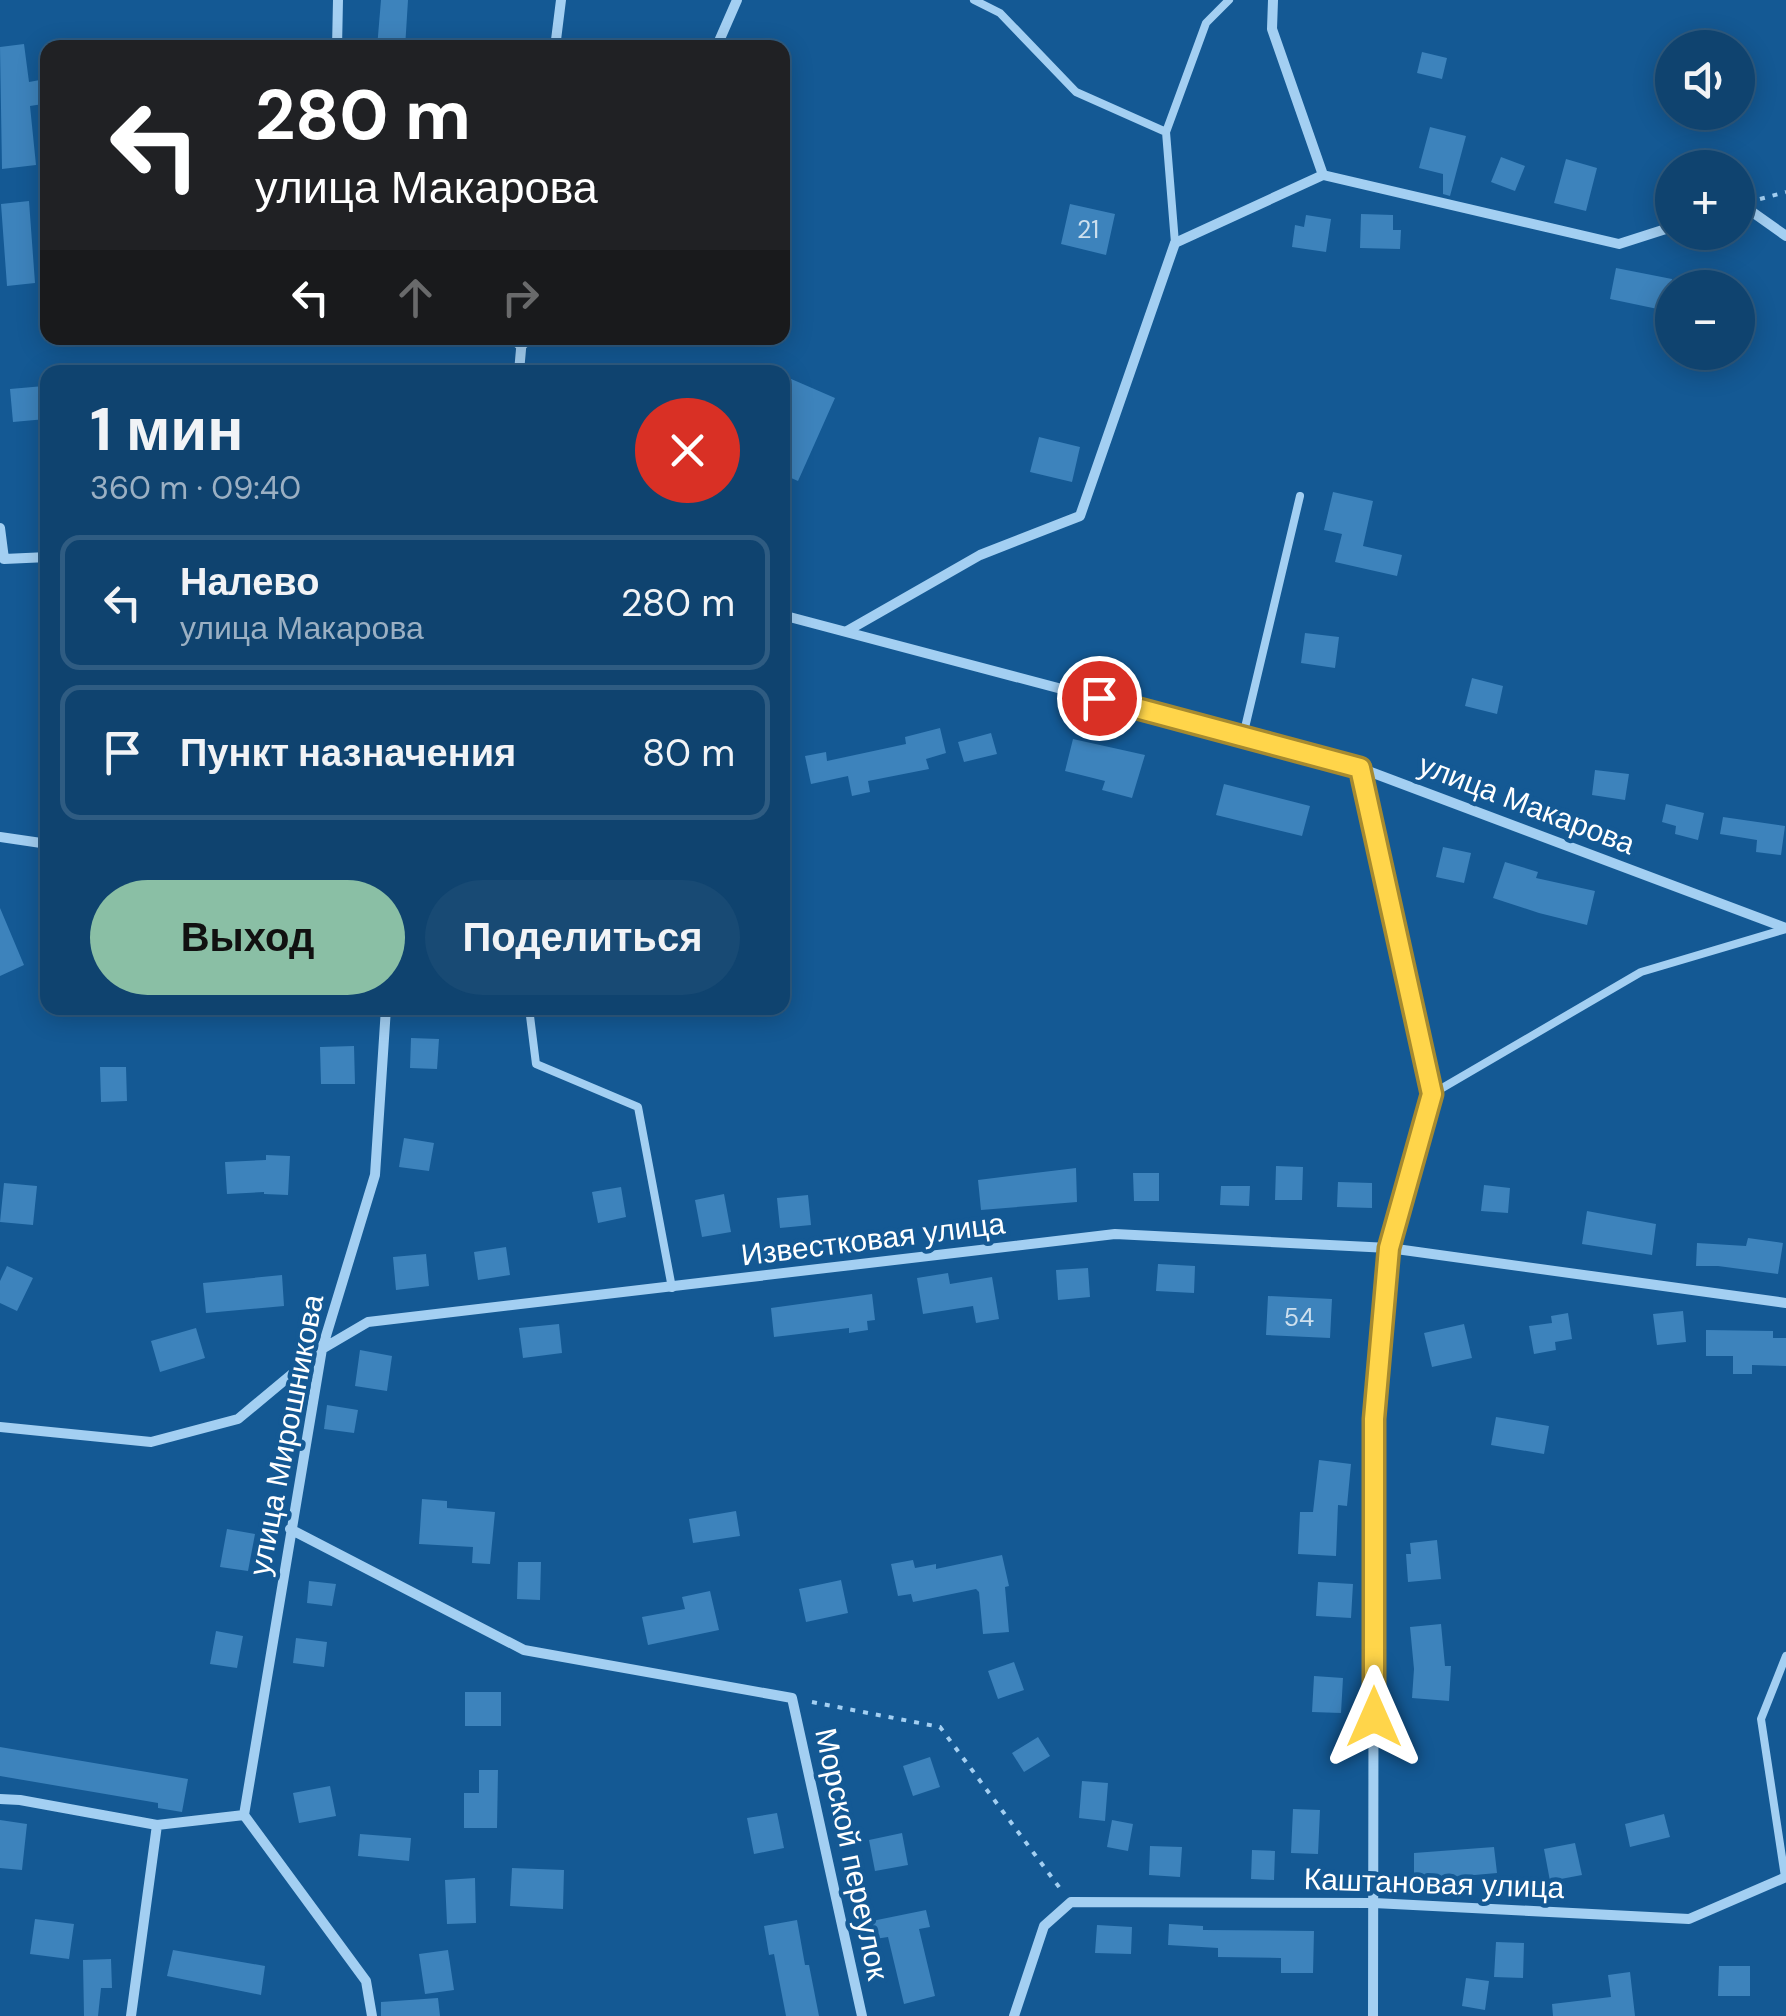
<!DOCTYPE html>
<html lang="ru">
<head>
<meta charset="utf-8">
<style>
	:root { --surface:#0f436f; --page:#184a74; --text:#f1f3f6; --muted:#9bb0c3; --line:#2f5c82; --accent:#8abfa5 }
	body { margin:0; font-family:"DM Sans",sans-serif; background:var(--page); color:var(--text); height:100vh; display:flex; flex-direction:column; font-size:38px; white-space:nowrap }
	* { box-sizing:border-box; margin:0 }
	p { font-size:32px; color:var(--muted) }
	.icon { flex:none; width:55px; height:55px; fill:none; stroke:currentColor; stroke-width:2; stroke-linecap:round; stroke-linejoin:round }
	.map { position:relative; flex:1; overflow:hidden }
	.side { position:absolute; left:40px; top:365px; width:750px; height:650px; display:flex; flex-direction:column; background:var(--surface); border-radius:20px; box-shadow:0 5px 25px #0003,0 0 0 2px var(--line) }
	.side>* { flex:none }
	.banner { position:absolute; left:40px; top:40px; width:750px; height:305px; border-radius:20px; box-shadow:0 5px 25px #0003,0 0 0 2px var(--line); background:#202124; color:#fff; overflow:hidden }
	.controls { position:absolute; left:1655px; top:30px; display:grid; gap:20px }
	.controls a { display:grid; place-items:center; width:100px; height:100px; border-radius:50%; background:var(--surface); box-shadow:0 5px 25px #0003,0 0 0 2px var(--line); font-size:50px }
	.pin { position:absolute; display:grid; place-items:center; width:85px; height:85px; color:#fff; margin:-42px; border:5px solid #fff; border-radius:50%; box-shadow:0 2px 10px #0007 }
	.me { position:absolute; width:110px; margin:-55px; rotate:0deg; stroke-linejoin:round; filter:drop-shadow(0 0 8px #0008) }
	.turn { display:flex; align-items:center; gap:35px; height:210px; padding:0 50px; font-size:45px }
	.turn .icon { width:130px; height:130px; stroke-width:2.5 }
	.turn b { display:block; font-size:70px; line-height:85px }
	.lanes { display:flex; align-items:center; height:95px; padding:0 50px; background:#0003; justify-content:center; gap:50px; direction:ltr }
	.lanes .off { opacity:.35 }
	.round { display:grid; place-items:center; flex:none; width:105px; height:105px; border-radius:52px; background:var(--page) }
	.headline { display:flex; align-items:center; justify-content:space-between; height:170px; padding:0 50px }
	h1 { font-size:60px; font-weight:700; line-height:75px }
	.cta { display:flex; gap:20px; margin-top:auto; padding:20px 50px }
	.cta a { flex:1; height:115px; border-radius:60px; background:var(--accent); color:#111; font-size:40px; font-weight:700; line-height:115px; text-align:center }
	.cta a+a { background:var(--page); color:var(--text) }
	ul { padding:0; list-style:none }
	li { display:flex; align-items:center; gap:30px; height:135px; margin:0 20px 15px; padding:0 30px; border:5px solid var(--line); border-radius:20px }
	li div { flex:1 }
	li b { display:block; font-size:38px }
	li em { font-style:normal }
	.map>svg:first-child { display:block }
</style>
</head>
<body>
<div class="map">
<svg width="1786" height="2016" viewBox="0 0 1786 2016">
	<rect width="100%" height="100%" fill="#145994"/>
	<path fill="#3d83bc" d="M 381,0 L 408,0 L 405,48 L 377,48 Z
		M 24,44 L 29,82 L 40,80 L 43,104 L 30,106 L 36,165 L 2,169 L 0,47 Z
		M 1422,52 L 1447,58 L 1442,79 L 1417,73 Z
		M 1430,127 L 1466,136 L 1450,196 L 1443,194 L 1443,174 L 1419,168 Z
		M 1501,157 L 1525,166 L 1515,191 L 1491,182 Z
		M 1566,159 L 1597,168 L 1586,211 L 1554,203 Z
		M 29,201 L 35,283 L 7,286 L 1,204 Z
		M 1070,204 L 1115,214 L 1106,255 L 1061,244 Z
		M 1361,214 L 1393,215 L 1393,230 L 1401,230 L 1400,249 L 1360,248 Z
		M 1306,215 L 1331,219 L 1326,252 L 1292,247 L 1295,225 L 1304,227 Z
		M 1616,268 L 1672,279 L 1672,312 L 1610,299 Z
		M 782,375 L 835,398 L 798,481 L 782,474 L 782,439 L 789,425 L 782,422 Z
		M 44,386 L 46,419 L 13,422 L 10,389 Z
		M 1039,437 L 1080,447 L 1072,482 L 1030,472 Z
		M 1333,492 L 1373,501 L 1363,546 L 1402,555 L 1397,576 L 1335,562 L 1342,534 L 1324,530 Z
		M 1305,633 L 1339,637 L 1335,668 L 1301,663 Z
		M 1472,678 L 1503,686 L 1497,714 L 1465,706 Z
		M 940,728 L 946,753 L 926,759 L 929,769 L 868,781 L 870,792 L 852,796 L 848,776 L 811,784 L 805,756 L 826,752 L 827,761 L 906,744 L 905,737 Z
		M 991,733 L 997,754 L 964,762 L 958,742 Z
		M 1073,739 L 1145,755 L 1132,798 L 1102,790 L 1105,781 L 1065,771 Z
		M 1595,770 L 1629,774 L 1625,800 L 1592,795 Z
		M 1224,784 L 1310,806 L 1302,836 L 1216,815 Z
		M 1666,804 L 1704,813 L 1698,840 L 1675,834 L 1676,826 L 1662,822 Z
		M 1723,817 L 1785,826 L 1781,855 L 1756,852 L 1757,840 L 1720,834 Z
		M 1443,847 L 1471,853 L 1464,883 L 1436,877 Z
		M 1505,862 L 1538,872 L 1536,878 L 1595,891 L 1587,925 L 1539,913 L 1493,898 Z
		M 0,908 L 24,965 L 0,976 Z
		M 411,1038 L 439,1039 L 437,1069 L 410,1068 Z
		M 354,1046 L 355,1084 L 321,1084 L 320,1047 Z
		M 100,1067 L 126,1067 L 127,1101 L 101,1102 Z
		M 404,1138 L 434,1143 L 429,1171 L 399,1167 Z
		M 266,1155 L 290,1156 L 288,1195 L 264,1194 L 264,1192 L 227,1194 L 225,1162 L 266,1160 Z
		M 1276,1166 L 1303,1167 L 1302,1200 L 1275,1200 Z
		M 1076,1168 L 1077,1202 L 981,1210 L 978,1180 Z
		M 1133,1173 L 1159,1173 L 1159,1201 L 1134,1201 Z
		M 1338,1182 L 1372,1183 L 1372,1208 L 1337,1207 Z
		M 4,1183 L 37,1186 L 33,1225 L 0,1222 Z
		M 1484,1185 L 1510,1188 L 1508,1213 L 1481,1211 Z
		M 1221,1186 L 1250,1186 L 1249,1206 L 1220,1205 Z
		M 621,1187 L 626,1217 L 598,1223 L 592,1192 Z
		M 724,1194 L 731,1232 L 702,1237 L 695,1200 Z
		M 808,1195 L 811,1225 L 780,1228 L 777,1198 Z
		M 1587,1211 L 1656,1224 L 1652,1255 L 1582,1244 Z
		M 1748,1238 L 1783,1243 L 1778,1274 L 1718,1266 L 1696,1266 L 1697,1243 L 1746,1246 Z
		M 506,1247 L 510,1275 L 478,1280 L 474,1252 Z
		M 426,1254 L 429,1286 L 396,1290 L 393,1257 Z
		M 1158,1264 L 1195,1266 L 1194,1293 L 1156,1291 Z
		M 7,1266 L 33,1278 L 17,1311 L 0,1303 L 0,1281 Z
		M 1088,1268 L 1090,1297 L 1058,1300 L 1056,1270 Z
		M 948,1273 L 950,1284 L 992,1277 L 999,1319 L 976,1323 L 973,1306 L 923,1314 L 917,1278 Z
		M 282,1275 L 284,1306 L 206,1313 L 203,1283 Z
		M 872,1294 L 875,1320 L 867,1321 L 868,1330 L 849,1333 L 849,1328 L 774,1337 L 771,1308 Z
		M 1268,1296 L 1332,1299 L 1330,1338 L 1266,1335 Z
		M 1683,1311 L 1686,1342 L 1657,1345 L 1653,1314 Z
		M 1568,1313 L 1572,1339 L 1555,1342 L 1556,1350 L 1534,1354 L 1529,1326 L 1552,1323 L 1551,1316 Z
		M 559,1324 L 562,1353 L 523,1358 L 519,1328 Z
		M 1464,1324 L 1472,1358 L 1432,1367 L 1424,1333 Z
		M 196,1328 L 205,1358 L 160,1372 L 151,1341 Z
		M 1706,1330 L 1773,1331 L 1773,1338 L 1786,1338 L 1786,1366 L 1752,1365 L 1752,1374 L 1733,1374 L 1733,1356 L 1706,1356 Z
		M 360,1350 L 392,1356 L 387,1391 L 355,1386 Z
		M 327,1405 L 358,1410 L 354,1433 L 324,1429 Z
		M 1496,1417 L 1549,1426 L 1544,1454 L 1491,1445 Z
		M 1319,1460 L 1351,1464 L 1347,1506 L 1338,1505 L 1336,1556 L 1298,1554 L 1300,1512 L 1313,1512 Z
		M 422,1499 L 447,1501 L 447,1508 L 495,1512 L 490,1564 L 472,1563 L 473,1547 L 419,1544 Z
		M 736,1511 L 740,1536 L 693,1543 L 689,1519 Z
		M 227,1529 L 255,1534 L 248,1571 L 220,1567 Z
		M 1437,1540 L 1441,1579 L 1408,1582 L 1406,1554 L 1411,1554 L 1410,1543 Z
		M 1002,1555 L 1009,1586 L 1005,1587 L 1009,1632 L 983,1634 L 979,1592 L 976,1589 L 913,1602 L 911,1594 L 898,1596 L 891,1564 L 913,1560 L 915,1568 L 936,1564 L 936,1569 Z
		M 518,1562 L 541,1562 L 540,1600 L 517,1599 Z
		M 841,1580 L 848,1613 L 806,1622 L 799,1589 Z
		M 309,1581 L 336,1584 L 332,1606 L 307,1603 Z
		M 1318,1582 L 1353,1584 L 1351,1618 L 1316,1616 Z
		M 710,1591 L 719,1630 L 648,1645 L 642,1617 L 685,1609 L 682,1597 Z
		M 1441,1624 L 1445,1666 L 1451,1666 L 1449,1701 L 1412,1698 L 1414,1669 L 1410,1627 Z
		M 216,1631 L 243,1636 L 237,1668 L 210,1664 Z
		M 296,1638 L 327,1642 L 324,1667 L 293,1663 Z
		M 1014,1662 L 1024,1690 L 998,1699 L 988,1671 Z
		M 1314,1676 L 1343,1678 L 1341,1713 L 1312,1712 Z
		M 465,1692 L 501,1692 L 501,1726 L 465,1726 Z
		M 1038,1737 L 1050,1756 L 1024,1772 L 1012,1753 Z
		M 0,1747 L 188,1779 L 182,1812 L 158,1808 L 158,1803 L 0,1776 Z
		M 930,1757 L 940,1787 L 913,1796 L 903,1766 Z
		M 479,1770 L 498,1770 L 497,1828 L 464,1828 L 464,1793 L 479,1793 Z
		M 1082,1781 L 1108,1783 L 1105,1821 L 1079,1818 Z
		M 330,1786 L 336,1816 L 299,1823 L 293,1793 Z
		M 1293,1809 L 1320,1810 L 1318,1854 L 1291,1853 Z
		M 777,1813 L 784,1848 L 754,1854 L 747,1818 Z
		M 1664,1814 L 1670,1837 L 1630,1847 L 1625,1824 Z
		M 0,1820 L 27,1824 L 22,1870 L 0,1868 Z
		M 1112,1820 L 1133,1824 L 1128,1851 L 1107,1847 Z
		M 902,1833 L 908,1865 L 875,1871 L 869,1840 Z
		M 360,1834 L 411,1838 L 409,1861 L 358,1856 Z
		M 1575,1843 L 1582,1875 L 1550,1881 L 1544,1849 Z
		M 1150,1846 L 1182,1847 L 1180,1877 L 1149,1875 Z
		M 1494,1847 L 1497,1873 L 1441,1878 L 1441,1884 L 1414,1883 L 1414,1853 Z
		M 1252,1850 L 1275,1851 L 1274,1880 L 1251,1879 Z
		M 512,1868 L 564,1870 L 563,1909 L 510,1906 Z
		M 475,1878 L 476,1923 L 447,1924 L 445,1880 Z
		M 926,1910 L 930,1927 L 919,1929 L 935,1996 L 904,2004 L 888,1937 L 875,1939 L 872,1921 Z
		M 35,1919 L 74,1924 L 69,1959 L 30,1954 Z
		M 797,1920 L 805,1965 L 809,1965 L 819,2016 L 786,2016 L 774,1954 L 769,1955 L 764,1926 Z
		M 1169,1924 L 1203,1926 L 1203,1930 L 1314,1931 L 1313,1973 L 1281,1973 L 1281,1958 L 1218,1957 L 1218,1948 L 1168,1945 Z
		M 1097,1925 L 1132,1927 L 1131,1954 L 1095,1953 Z
		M 1496,1942 L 1524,1943 L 1523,1978 L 1494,1977 Z
		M 173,1950 L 265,1966 L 261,1995 L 167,1976 Z
		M 448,1950 L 454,1990 L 425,1994 L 419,1954 Z
		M 111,1959 L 112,1988 L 101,1988 L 98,2016 L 84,2016 L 83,1960 Z
		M 1719,1966 L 1750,1966 L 1750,1996 L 1718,1996 Z
		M 1630,1972 L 1635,2016 L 1553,2016 L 1552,2004 L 1611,1997 L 1608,1975 Z
		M 1466,1978 L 1489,1981 L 1485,2010 L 1462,2006 Z
		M 438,1998 L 440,2016 L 381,2016 L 381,2002 Z"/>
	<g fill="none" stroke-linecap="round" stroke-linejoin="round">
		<path stroke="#a3cff2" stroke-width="4" stroke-dasharray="5 8" stroke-linecap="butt" d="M 1760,199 L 1786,192
			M 812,1702 L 940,1727 L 1062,1891"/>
		<path stroke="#a3cff2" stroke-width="8" d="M 974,0 L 1000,13 L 1076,92 L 1166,132
			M 1175,243 L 1166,132 L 1206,23 L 1229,0
			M 1243,736 L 1300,496
			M 529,1008 L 536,1064 L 638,1107 L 672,1288
			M 1432,1094 L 1641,972 L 1786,929
			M 1785,1877 L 1761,1719 L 1786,1656"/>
		<path stroke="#a3cff2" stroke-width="10" d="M 1273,0 L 1272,29 L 1323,175 L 1619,244 L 1672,227
			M 337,48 L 338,0
			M 555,48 L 561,0
			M 716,48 L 737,0
			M 1738,205 L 1741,204 L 1786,236
			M 512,338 L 521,346 L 530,338
			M 519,372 L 522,338
			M 0,528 L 4,559 L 48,557
			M 782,615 L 1360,768 L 1786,928
			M 847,631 L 980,555 L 1080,516 L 1175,243 L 1323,175
			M 1360,768 L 1432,1094 L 1389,1248 L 1374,1419 L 1373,2016
			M 0,837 L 48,844
			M 0,1427 L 151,1442 L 238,1419 L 322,1349 L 368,1322 L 1115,1234 L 1389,1248 L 1786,1303
			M 290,1529 L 524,1650 L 792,1698 L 862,2016
			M 0,1799 L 20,1800 L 157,1825 L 244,1815
			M 244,1815 L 322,1349 L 375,1175 L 386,1008
			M 244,1815 L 366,1981 L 372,2016
			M 131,2016 L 157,1825
			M 1014,2016 L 1044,1926 L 1071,1902 L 1374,1903 L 1689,1919 L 1786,1877"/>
	</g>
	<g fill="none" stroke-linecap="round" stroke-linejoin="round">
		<g stroke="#a68a30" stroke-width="25">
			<path id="route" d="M 1099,698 L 1360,768 L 1432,1094 L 1389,1248 L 1374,1419 L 1374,1717"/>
		</g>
		<use href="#route" stroke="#ffd54a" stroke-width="18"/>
	</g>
	<g text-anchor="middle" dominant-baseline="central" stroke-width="9" stroke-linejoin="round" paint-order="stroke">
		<g font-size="25" fill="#cee0ee">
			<text x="1088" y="229">21</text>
			<text x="1299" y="1317">54</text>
		</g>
		<g font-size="30" fill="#fff" stroke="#145994">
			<text transform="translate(1527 804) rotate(21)">улица Макарова</text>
			<text transform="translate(873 1239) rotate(-7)">Известковая улица</text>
			<text transform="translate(286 1435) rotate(-79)">улица Мирошникова</text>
			<text transform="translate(852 1854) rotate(78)">Морской переулок</text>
			<text transform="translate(1434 1883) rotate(2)">Каштановая улица</text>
		</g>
	</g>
</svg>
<div class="controls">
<a><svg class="icon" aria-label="sound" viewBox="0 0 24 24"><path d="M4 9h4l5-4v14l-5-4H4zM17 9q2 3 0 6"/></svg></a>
<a>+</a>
<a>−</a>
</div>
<div class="pin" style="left:1099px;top:698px;background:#d93025"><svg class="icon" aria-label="arrive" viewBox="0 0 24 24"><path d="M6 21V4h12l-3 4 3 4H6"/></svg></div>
<svg class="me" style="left:1374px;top:1717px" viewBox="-20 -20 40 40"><path d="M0-17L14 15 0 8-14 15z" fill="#ffd54a" stroke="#fff" stroke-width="4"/></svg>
<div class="banner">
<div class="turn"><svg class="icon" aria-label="left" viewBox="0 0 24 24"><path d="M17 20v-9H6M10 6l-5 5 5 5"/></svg><div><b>280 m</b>улица Макарова</div></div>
<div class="lanes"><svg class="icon" aria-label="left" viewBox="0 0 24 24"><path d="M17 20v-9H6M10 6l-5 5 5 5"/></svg><svg class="icon off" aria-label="ahead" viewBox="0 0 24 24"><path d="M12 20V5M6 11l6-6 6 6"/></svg><svg class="icon off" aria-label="right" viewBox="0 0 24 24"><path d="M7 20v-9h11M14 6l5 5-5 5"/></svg></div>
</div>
<section class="side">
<div class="headline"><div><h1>1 мин</h1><p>360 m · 09:40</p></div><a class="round" style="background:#d93025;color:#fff"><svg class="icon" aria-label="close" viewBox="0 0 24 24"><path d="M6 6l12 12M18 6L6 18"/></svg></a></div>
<ul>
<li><svg class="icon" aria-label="left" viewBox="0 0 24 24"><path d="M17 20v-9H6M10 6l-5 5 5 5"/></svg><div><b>Налево</b><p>улица Макарова</p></div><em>280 m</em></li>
<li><svg class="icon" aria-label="arrive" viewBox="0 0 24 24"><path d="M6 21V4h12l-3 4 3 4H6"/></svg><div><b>Пункт назначения</b></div><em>80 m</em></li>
</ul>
<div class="cta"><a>Выход</a><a>Поделиться</a></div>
</section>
</div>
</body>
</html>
